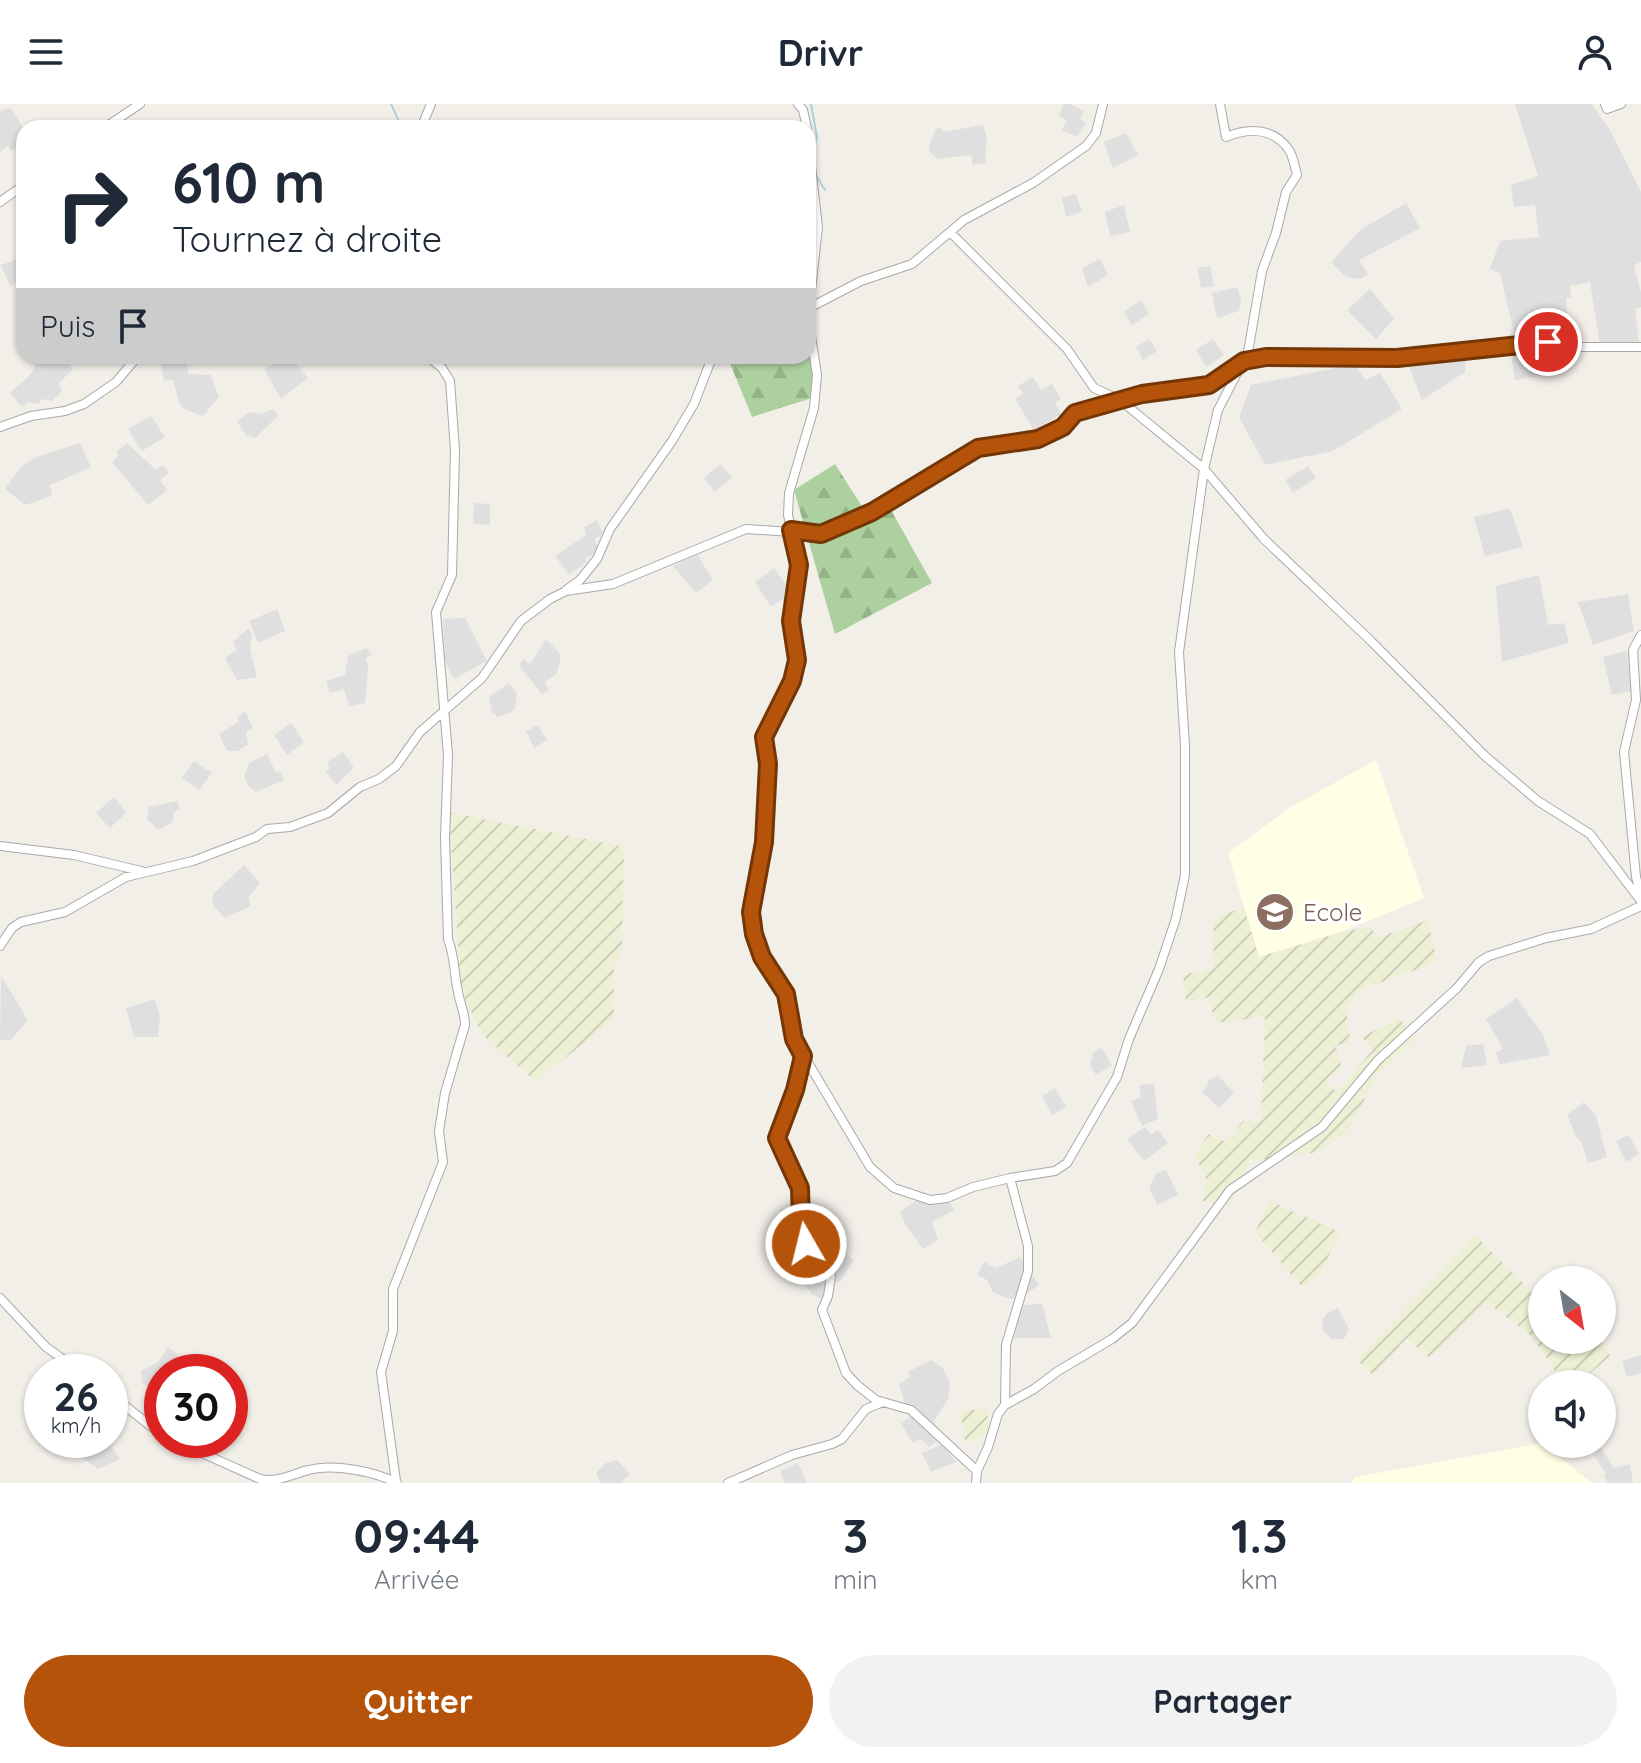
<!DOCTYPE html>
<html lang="fr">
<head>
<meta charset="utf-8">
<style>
	:root { --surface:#fff; --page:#f2f2f3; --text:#1f2937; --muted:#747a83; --accent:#b45309 }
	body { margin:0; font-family:Quicksand,sans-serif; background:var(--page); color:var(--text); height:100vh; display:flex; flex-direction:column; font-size:30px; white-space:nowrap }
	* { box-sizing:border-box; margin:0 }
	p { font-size:26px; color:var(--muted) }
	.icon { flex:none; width:44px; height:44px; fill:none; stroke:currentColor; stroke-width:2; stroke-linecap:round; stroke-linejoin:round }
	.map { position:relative; height:1379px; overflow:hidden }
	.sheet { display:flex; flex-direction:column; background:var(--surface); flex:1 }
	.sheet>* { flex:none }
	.top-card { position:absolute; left:16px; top:16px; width:800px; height:244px; border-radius:24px; box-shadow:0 2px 6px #0004; background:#fff; color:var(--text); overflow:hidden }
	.needle { width:52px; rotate:149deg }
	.tools { position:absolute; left:1528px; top:1162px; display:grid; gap:16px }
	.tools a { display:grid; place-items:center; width:88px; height:88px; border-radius:50%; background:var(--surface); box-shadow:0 2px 6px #0004; font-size:40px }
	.speed { position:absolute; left:24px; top:1250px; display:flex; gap:16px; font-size:40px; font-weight:700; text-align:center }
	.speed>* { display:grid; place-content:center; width:104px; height:104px; border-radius:50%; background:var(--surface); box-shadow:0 2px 6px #0004; line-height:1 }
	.speed small { font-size:20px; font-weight:400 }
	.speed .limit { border:12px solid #d22; background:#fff; color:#111 }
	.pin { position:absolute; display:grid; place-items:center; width:68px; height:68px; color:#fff; margin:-34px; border:4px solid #fff; border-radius:50%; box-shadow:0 2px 8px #0007 }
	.me { position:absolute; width:88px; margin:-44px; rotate:352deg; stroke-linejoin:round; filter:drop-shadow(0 0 6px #0008) }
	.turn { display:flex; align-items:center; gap:28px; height:168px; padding:0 24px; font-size:36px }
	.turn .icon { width:104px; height:104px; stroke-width:2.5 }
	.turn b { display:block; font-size:56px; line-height:68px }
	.then { display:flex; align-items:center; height:76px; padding:0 24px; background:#0003; gap:16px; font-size:30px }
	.eta { display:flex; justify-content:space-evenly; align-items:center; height:136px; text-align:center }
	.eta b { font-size:48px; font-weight:700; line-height:56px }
	.action { display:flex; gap:16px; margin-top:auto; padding:16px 24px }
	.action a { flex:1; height:92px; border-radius:48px; background:var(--accent); color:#fff; font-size:32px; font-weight:700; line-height:92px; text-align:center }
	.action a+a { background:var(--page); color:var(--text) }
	header { display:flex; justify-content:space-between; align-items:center; height:104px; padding:0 24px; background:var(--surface); font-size:36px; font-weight:700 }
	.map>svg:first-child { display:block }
</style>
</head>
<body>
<header><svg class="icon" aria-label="menu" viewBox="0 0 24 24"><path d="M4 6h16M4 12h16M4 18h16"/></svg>Drivr<svg class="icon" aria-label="person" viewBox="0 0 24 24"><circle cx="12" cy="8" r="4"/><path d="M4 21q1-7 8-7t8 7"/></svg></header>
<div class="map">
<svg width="1641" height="1379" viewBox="0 0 1641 1379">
	<defs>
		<pattern id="farmland-furrows" width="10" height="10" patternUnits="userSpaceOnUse" patternTransform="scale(2)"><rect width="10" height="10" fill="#eef0d5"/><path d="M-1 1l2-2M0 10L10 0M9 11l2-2" fill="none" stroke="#ccceb7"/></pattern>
		<pattern id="forest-firs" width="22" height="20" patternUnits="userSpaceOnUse" patternTransform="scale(2)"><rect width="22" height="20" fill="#add19e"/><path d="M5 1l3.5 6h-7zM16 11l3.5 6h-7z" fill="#95b388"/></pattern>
	</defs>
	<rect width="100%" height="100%" fill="#f2efe9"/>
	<path fill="#e0dfdf" d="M 1064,0 L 1070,0 L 1084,7 L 1080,15 L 1086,19 L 1077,33 L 1062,26 L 1067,17 L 1059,11 Z
		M 1515,0 L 1592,0 L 1611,28 L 1641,88 L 1641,158 L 1634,161 L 1641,188 L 1641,203 L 1635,205 L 1639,238 L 1600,241 L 1590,178 L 1570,182 L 1571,193 L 1566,194 L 1567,209 L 1554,214 L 1556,233 L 1542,237 L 1545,271 L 1515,276 L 1510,244 L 1517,242 L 1500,169 L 1490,165 L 1500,137 L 1539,133 L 1535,101 L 1514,103 L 1511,81 L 1538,72 Z
		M 11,4 L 24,25 L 24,40 L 11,47 L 8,42 L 0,48 L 0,7 Z
		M 983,21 L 987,34 L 985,59 L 973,61 L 971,51 L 937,55 L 928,46 L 935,26 L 941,23 L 943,28 Z
		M 1126,29 L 1138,51 L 1113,64 L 1104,38 Z
		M 1076,90 L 1082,108 L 1066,113 L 1062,94 Z
		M 1406,99 L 1420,124 L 1359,156 L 1368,170 L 1361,175 L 1346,173 L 1331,158 L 1360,126 Z
		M 1124,101 L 1130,128 L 1110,132 L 1105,108 Z
		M 21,154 L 24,176 L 10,182 L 1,161 Z
		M 1100,155 L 1108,171 L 1088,183 L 1082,164 Z
		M 1210,162 L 1214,182 L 1201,184 L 1197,164 Z
		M 1237,183 L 1241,196 L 1239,207 L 1217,214 L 1212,189 Z
		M 1370,185 L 1394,215 L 1376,235 L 1347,206 Z
		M 1141,196 L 1149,210 L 1132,221 L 1124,208 Z
		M 1149,235 L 1157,247 L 1143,256 L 1136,243 Z
		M 1213,235 L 1224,251 L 1206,263 L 1196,246 Z
		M 46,252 L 62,252 L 73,265 L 59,279 L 62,287 L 52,297 L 42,295 L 39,300 L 27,298 L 22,303 L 10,289 L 30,271 L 36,260 Z
		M 159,252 L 185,252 L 189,270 L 211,271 L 219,293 L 203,312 L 184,305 L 179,299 L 173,276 L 164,277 Z
		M 290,252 L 308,274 L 281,295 L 264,265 Z
		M 1465,255 L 1465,268 L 1422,296 L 1408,260 Z
		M 1355,260 L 1365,276 L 1380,269 L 1402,305 L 1333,347 L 1265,361 L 1239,313 L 1251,281 Z
		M 1033,273 L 1041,286 L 1052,280 L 1061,295 L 1055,298 L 1061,310 L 1034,326 L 1015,295 L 1023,290 L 1018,282 Z
		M 274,305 L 278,312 L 255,334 L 246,331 L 237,317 L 249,308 L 260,310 Z
		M 151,312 L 165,333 L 142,347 L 128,325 Z
		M 80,339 L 91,363 L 50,381 L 52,392 L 25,401 L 5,385 L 20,364 L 36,353 Z
		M 127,339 L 156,366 L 163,361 L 169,369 L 160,376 L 167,386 L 148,401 L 112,358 L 119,351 L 116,348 Z
		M 720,360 L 732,373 L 715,388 L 704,374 Z
		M 1308,362 L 1316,374 L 1293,389 L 1285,376 Z
		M 474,399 L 490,400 L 490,421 L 473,420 Z
		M 1510,404 L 1523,443 L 1485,452 L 1474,413 Z
		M 597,416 L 603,430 L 595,435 L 599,448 L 585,454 L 587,458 L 569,471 L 555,452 L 586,431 L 584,423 Z
		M 697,450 L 713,476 L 696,489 L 673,462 Z
		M 774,464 L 792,489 L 771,503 L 755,478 Z
		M 1539,471 L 1548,521 L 1564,519 L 1569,539 L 1502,558 L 1496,482 Z
		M 1628,490 L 1634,527 L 1593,541 L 1578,498 Z
		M 277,505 L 285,527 L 258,539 L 249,517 Z
		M 465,514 L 487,557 L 454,575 L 445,557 L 443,515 Z
		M 249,524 L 252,532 L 250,544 L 257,573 L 237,576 L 225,554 L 237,546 L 233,538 Z
		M 546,535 L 561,551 L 557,570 L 545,578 L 549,586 L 542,590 L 519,562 L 523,555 L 530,560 Z
		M 366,544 L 372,550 L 365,555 L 368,562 L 365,599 L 349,602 L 344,585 L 330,589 L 326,577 L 345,571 L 348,552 Z
		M 1627,547 L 1632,587 L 1612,591 L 1603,553 Z
		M 509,579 L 517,590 L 515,604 L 510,609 L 498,613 L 492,609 L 489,593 Z
		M 245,607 L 253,624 L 246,628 L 248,641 L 237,647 L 227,647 L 219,630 L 238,618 L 237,613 Z
		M 291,619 L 304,638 L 287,651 L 274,631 Z
		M 538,621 L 547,636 L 534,644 L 526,627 Z
		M 343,648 L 354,664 L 336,681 L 326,668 L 330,664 L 327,658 Z
		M 267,650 L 276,669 L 280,667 L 284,676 L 256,688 L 249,683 L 244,672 L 249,659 Z
		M 194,657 L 212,669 L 199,686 L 182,674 Z
		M 114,693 L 126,709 L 110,724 L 96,709 Z
		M 177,697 L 180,706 L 173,708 L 173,718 L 158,726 L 147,715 L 149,703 Z
		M 244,761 L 260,779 L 248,794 L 251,802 L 225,814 L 212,800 L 213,790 Z
		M 1,872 L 28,916 L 11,936 L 0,936 Z
		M 1517,894 L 1543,931 L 1550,951 L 1500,960 L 1496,949 L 1503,945 L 1486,915 Z
		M 155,895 L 160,914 L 158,933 L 134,933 L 126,904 Z
		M 1483,940 L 1487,961 L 1461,964 L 1466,942 Z
		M 1101,943 L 1112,961 L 1096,971 L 1090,961 L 1093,949 Z
		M 1218,971 L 1234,989 L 1219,1004 L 1202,988 L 1208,981 L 1207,978 Z
		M 1154,980 L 1158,1015 L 1142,1022 L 1131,997 L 1141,993 L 1139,981 Z
		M 1055,984 L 1066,1003 L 1052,1011 L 1042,992 Z
		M 1584,998 L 1596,1012 L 1607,1053 L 1588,1059 L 1581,1037 L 1577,1035 L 1567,1011 Z
		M 1145,1023 L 1151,1030 L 1158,1026 L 1168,1039 L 1144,1057 L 1127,1035 Z
		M 1629,1031 L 1639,1050 L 1626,1058 L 1616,1037 Z
		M 1166,1066 L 1178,1091 L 1157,1101 L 1149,1083 L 1157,1069 Z
		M 920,1094 L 947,1094 L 954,1106 L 932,1118 L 938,1136 L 923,1145 L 905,1120 L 900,1108 Z
		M 829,1138 L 839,1148 L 842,1145 L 854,1157 L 839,1178 L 832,1177 L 822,1195 L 813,1191 L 800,1176 L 817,1162 L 816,1152 Z
		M 1020,1153 L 1039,1181 L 1021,1194 L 1009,1195 L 993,1188 L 987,1176 L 977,1171 L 984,1158 L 996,1164 Z
		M 1042,1200 L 1051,1234 L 1014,1234 L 1022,1201 Z
		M 1338,1204 L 1349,1225 L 1344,1235 L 1332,1235 L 1324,1228 L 1322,1217 L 1327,1209 Z
		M 168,1243 L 178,1251 L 166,1264 L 168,1268 L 162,1268 L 162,1291 L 142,1279 L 141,1267 L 158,1258 Z
		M 1641,1251 L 1641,1269 L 1627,1273 L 1622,1257 Z
		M 931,1256 L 942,1263 L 950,1278 L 948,1295 L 934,1317 L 942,1334 L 929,1343 L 921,1335 L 913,1339 L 901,1320 L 915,1309 L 906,1304 L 899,1280 L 910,1273 L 908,1268 Z
		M 87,1336 L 107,1336 L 120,1355 L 98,1365 L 80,1352 L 80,1342 Z
		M 943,1340 L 956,1358 L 931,1368 L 922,1349 Z
		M 1601,1344 L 1614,1364 L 1630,1360 L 1633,1379 L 1608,1379 L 1604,1372 L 1606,1369 L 1593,1351 Z
		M 617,1356 L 630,1370 L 621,1379 L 600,1379 L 596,1369 L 606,1359 Z
		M 798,1359 L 807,1379 L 785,1379 L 780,1367 Z"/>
	<path fill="#ffffe5" d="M 1376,656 L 1424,794 L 1338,829 L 1259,853 L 1228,749 L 1291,703 Z
		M 1542,1339 L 1592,1379 L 1352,1379 L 1355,1373 Z"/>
	<path fill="url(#farmland-furrows)" d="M 449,708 L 624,743 L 622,845 L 614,863 L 614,914 L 536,978 L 482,930 L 461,886 Z
		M 1244,803 L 1259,853 L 1338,829 L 1370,822 L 1377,834 L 1428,816 L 1437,858 L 1360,886 L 1346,904 L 1350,938 L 1336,942 L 1342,966 L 1325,976 L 1337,988 L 1373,946 L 1362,933 L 1398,914 L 1417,933 L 1376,972 L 1349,1027 L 1320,1048 L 1250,1057 L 1230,1103 L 1202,1097 L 1207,1076 L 1194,1051 L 1209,1030 L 1226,1038 L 1243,1017 L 1261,1017 L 1265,913 L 1215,919 L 1209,893 L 1186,898 L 1183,871 L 1213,864 L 1214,814 Z
		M 1270,1097 L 1340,1128 L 1320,1171 L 1302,1183 L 1255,1128 Z
		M 1475,1131 L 1542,1198 L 1542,1236 L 1601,1236 L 1610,1252 L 1578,1280 L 1563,1280 L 1533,1233 L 1486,1198 L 1429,1254 L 1407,1234 L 1373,1271 L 1357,1256 Z
		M 987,1305 L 989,1329 L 966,1341 L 960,1307 Z"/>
	<path fill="url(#forest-firs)" d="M 808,77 C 830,104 809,179 809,212 C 808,239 813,267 815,293 L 752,313 L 727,252 L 808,252 Z
		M 835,360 L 870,415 L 891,406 L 932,479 L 835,530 L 794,386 Z"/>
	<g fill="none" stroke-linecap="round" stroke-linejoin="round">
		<path stroke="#aad3df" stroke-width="2" d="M 391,0 L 402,24
			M 811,0 L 817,33 L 813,46
			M 817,73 L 825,86"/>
		<g stroke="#a9a9a9" stroke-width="10">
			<path id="minor" d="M 798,0 L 803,6 L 807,24
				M 1605,0 L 1607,5 L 1621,0
				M 104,24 L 140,0
				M 421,24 L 431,0
				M 808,36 L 818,123 L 808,213 L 817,271 L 814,304 L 789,389 L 788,411 L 799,461 L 791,517 L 797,556 L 792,577 L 764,633 L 768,660 L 764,738 L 751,808 L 754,830 L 762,853 L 786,890 L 794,935 L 870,1063 L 894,1084 L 930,1096 L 947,1094 L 973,1083 L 1010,1074
				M 0,98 L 24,81
				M 950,128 L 1067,245 L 1094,284 L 1120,296 L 1204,365 L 1264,435 L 1371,537 L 1485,652 L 1538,697 L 1590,730 L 1641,797
				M 809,204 L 861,177 L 912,160 L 964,116 L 1033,79 L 1086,42 L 1096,29 L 1103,0
				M 0,323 L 31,312 L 65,307 L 84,300 L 116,278 L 138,252
				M 566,486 L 580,476 L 597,455 L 610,425 L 672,337 L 694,300 L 711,256 L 715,252
				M 1641,531 L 1633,546 L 1636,596 L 1624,648 L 1636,773 L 1641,791
				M 0,742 L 74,751 L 141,767
				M 0,842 L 12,824 L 21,818 L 65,808 L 126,773 L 193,757 L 256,733 L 267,725 L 290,723 L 328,709 L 360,683 L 379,675 L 396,662 L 420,628 L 482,574 L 521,517 L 550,495 L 566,487 L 613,480 L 746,425 L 821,430 L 872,408 L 978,344 L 1038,335 L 1063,323 L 1075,309 L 1142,290 L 1209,281 L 1244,257 L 1266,253 L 1397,254 L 1464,245 L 1510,244 L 1548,238 L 1570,243 L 1641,243
				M 803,952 L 795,986 L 777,1034 L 800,1084 L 801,1119 L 806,1140 L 815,1160 L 831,1172 L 828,1192 L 822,1206 L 846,1269 L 857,1281 L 876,1296 L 911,1306 L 977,1367 L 976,1379
				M 0,1194 L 46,1243 L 81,1268
				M 110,1290 L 162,1331
				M 1005,1301 L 1006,1241 L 1028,1167 L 1028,1142 L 1010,1074 L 1055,1067 L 1067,1059 L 1117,973 L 1129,935 L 1159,865 L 1176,814 L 1185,771 L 1185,641 L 1179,548 L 1204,365 L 1218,306 L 1248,248 L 1262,167 L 1276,129 L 1286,88 L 1297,71 C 1295,63 1293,52 1289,46 C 1273,23 1248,24 1226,33 L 1220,0
				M 173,1336 L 260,1375 C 279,1379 291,1370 309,1366 C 334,1359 376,1368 397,1379
				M 977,1367 L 988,1343 L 998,1310 L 1005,1301 L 1034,1285 L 1058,1267 L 1112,1235 L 1132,1219 L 1230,1086 L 1322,1023 L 1378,956 L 1457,884 L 1479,858 L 1489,852 L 1546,834 L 1591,825 L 1641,802
				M 396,1377 L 381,1268 L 393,1227 L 393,1185 L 443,1058 L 439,1027 L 445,989 L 465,921 C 465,908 460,900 458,888 C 454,870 455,853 448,835 L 445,734 L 448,651 L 436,508 L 452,471 L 455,346 L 450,277 L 442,264 L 427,252
				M 728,1379 L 792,1351 L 832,1340 L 842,1335 L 866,1305 L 883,1298"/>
		</g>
		<use href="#minor" stroke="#fff" stroke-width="8"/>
	</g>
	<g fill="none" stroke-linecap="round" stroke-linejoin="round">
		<g stroke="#753606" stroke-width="20">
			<path id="route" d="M 806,1140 L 801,1119 L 800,1084 L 777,1034 L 795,986 L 803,952 L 794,935 L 786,890 L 762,853 L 754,830 L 751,808 L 764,738 L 768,660 L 764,633 L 792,577 L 797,556 L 791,517 L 799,461 L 791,426 L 821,430 L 872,408 L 978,344 L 1038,335 L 1063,323 L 1075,309 L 1142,290 L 1209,281 L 1244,257 L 1266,253 L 1397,254 L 1548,238"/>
		</g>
		<use href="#route" stroke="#b45309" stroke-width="14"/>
	</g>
	<defs>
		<g id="school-disc" transform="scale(2)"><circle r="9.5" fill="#8d6e63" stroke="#fff"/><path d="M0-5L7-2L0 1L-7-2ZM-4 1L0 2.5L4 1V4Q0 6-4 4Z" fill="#fff"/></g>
	</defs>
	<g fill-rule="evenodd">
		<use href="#school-disc" x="1275" y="808"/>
	</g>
	<g text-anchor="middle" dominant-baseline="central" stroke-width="6" stroke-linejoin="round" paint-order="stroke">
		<g font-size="24" fill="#785e54" stroke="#fff" text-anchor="start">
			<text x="1303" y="808">Ecole</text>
		</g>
	</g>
</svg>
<div class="tools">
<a><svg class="needle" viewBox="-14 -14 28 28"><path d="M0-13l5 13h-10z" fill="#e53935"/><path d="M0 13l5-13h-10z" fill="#747a83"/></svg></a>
<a><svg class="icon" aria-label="sound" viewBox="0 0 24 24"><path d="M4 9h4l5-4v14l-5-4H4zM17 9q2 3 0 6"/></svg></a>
</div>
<div class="speed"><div>26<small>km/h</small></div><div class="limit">30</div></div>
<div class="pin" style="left:1548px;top:238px;background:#d93025"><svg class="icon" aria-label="arrive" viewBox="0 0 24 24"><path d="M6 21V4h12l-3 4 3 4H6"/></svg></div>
<svg class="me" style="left:806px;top:1140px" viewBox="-20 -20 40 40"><circle r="17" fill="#b45309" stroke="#fff" stroke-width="3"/><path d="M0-11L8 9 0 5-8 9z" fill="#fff"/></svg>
<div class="top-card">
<div class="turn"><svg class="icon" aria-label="right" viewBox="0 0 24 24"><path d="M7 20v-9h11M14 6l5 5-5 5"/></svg><div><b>610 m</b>Tournez à droite</div></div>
<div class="then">Puis<svg class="icon" aria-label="arrive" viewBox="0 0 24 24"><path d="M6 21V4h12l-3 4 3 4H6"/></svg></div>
</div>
</div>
<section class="sheet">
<div class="eta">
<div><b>09:44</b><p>Arrivée</p></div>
<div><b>3</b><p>min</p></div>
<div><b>1.3</b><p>km</p></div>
</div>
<div class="action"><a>Quitter</a><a>Partager</a></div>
</section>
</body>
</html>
